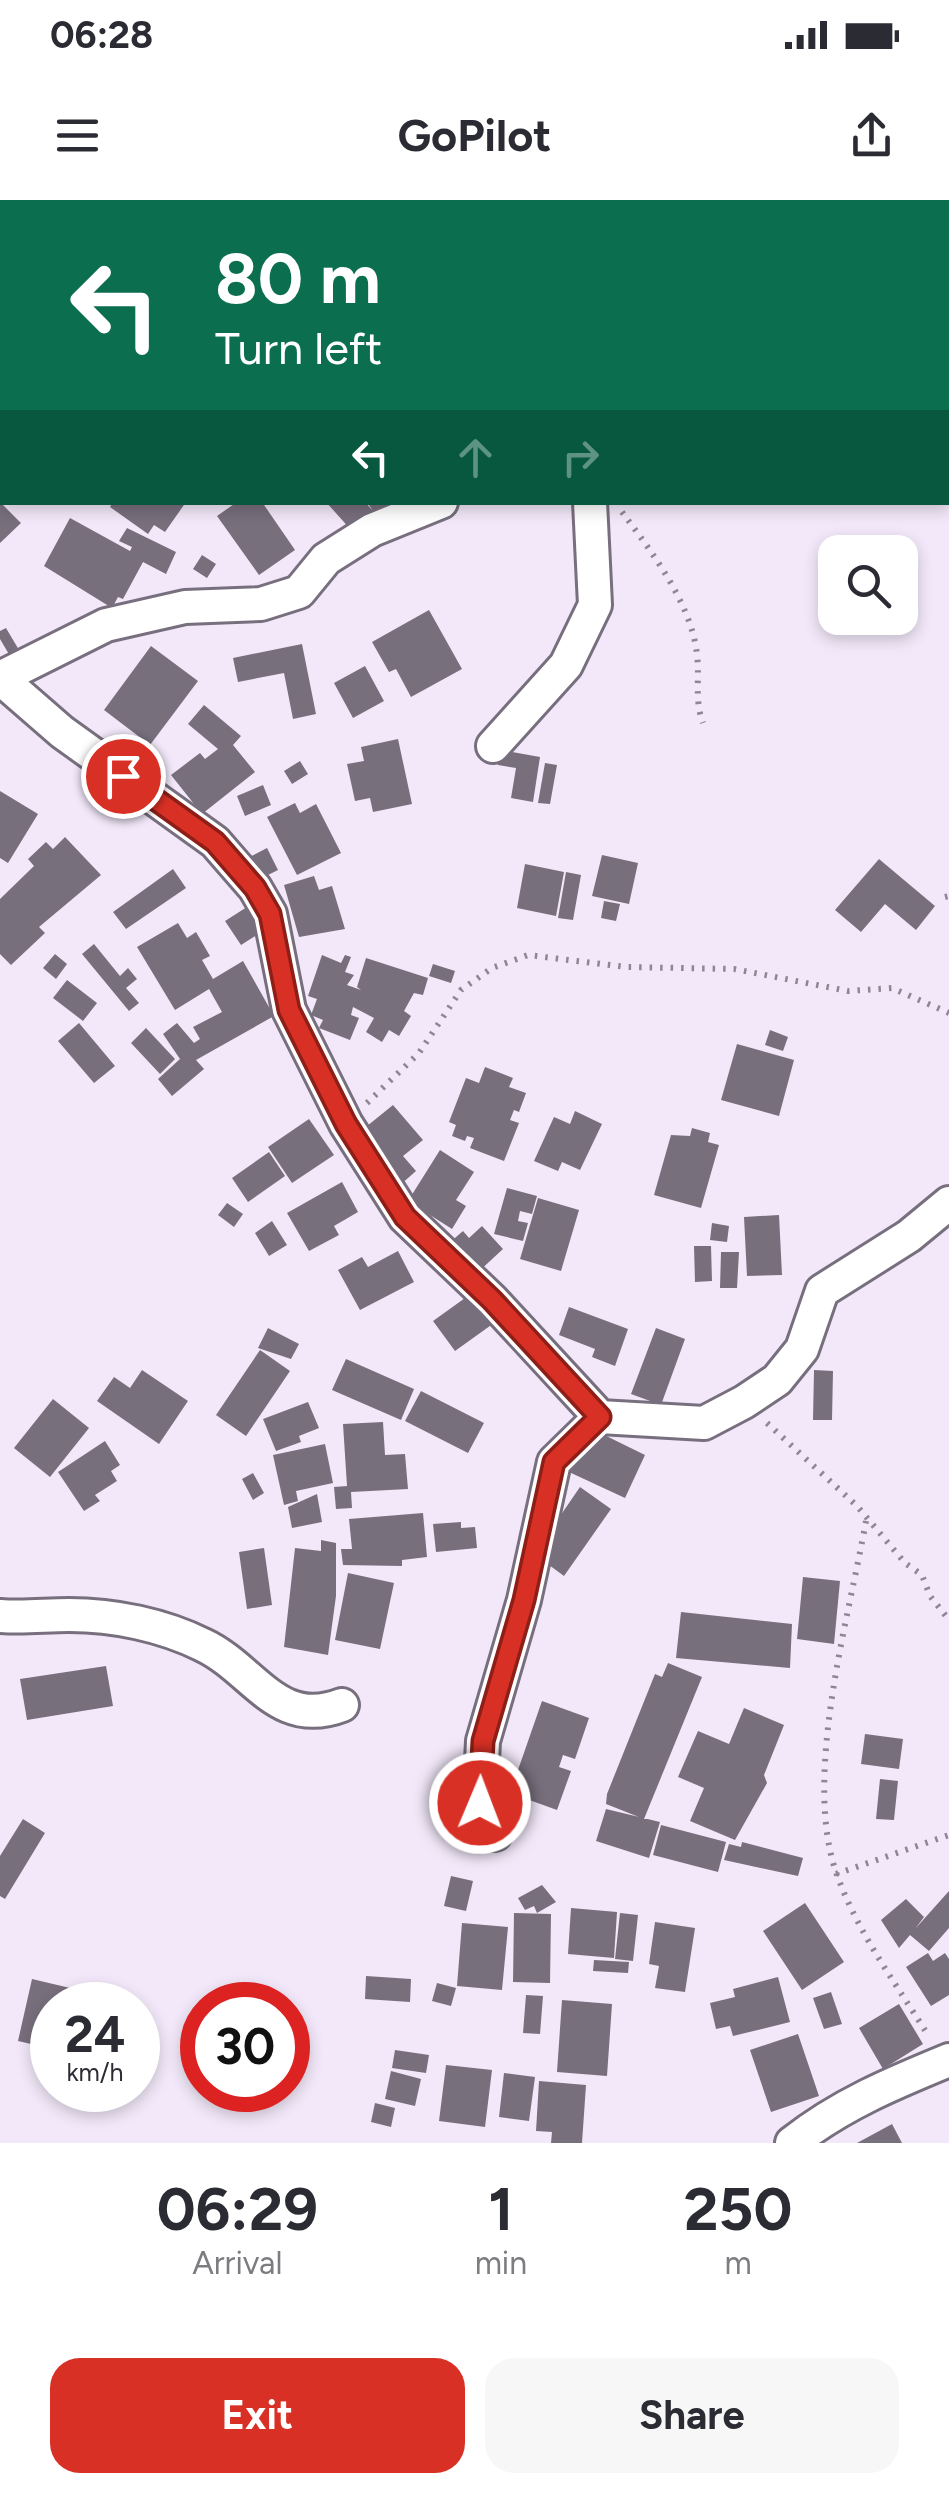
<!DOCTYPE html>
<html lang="en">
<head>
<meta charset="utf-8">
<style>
	:root { --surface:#fff; --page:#f7f7f7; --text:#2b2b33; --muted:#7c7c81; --accent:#d93025 }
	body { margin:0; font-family:Figtree,sans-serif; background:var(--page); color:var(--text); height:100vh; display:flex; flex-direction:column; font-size:38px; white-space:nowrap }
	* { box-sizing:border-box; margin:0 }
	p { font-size:32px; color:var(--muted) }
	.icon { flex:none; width:55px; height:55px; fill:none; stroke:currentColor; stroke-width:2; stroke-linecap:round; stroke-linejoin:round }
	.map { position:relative; height:1943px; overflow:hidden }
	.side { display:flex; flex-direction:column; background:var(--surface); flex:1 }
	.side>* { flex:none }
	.hud { position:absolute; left:0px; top:0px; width:950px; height:305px; box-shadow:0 5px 15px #0003; background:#0b6e4f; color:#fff; overflow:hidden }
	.buttons { position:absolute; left:818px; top:335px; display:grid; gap:20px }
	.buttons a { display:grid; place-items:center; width:100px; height:100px; border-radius:20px; background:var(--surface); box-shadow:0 5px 15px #0003; font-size:50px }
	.speed { position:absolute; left:30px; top:1782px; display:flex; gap:20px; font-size:50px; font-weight:700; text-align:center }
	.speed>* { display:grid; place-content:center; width:130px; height:130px; border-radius:50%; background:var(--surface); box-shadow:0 5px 15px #0003; line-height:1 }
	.speed small { font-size:25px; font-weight:400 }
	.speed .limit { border:15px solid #d22; background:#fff; color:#111 }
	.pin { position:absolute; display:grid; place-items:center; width:85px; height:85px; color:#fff; margin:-42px; border:5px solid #fff; border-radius:50%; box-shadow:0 2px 10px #0007 }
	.me { position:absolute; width:110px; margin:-55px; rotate:1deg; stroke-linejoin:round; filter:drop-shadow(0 0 8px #0008) }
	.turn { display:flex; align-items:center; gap:35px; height:210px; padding:0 50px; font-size:45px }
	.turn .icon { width:130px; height:130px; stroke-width:2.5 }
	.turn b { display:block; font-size:70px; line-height:85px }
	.lanes { display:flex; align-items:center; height:95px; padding:0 50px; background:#0003; justify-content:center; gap:50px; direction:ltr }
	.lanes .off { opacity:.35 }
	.eta { display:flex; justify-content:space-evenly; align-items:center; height:170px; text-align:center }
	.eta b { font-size:60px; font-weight:700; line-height:70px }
	.primary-button { display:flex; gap:20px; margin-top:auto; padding:20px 50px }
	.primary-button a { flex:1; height:115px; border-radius:30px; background:var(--accent); color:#fff; font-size:40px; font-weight:700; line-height:115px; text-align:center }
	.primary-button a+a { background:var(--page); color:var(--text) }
	.status { display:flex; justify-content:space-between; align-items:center; height:70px; padding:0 50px; background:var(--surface); direction:ltr }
	.status svg { height:28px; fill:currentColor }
	header { display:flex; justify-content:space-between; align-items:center; height:130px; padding:0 50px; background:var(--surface); font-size:45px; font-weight:700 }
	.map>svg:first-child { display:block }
</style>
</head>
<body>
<div class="status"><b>06:28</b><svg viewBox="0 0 49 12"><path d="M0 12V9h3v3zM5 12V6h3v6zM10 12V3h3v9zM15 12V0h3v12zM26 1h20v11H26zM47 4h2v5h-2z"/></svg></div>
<header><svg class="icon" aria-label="menu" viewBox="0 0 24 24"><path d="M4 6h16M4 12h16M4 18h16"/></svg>GoPilot<svg class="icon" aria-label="share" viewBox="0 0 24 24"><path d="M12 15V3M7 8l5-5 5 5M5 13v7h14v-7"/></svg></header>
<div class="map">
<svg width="949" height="1943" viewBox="0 0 949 1943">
	<rect width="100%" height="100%" fill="#f2e8f9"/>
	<path fill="#786f7d" d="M 0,302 L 21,323 L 0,343 Z
		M 113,302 L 186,302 L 165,332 L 154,325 L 148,334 L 110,307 Z
		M 237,302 L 262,302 L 295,350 L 259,375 L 217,316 Z
		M 326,302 L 365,302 L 373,311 L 367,302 L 391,302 L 352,331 Z
		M 70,318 L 130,351 L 132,347 L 119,341 L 127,328 L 176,352 L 166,374 L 143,362 L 123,399 L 118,397 L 112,408 L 44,366 Z
		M 202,355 L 216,364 L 207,378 L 193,369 Z
		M 429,410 L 462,469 L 411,497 L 396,469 L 389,472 L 372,442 Z
		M 6,428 L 19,450 L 10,456 L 0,439 L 0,431 Z
		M 302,444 L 316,514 L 293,519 L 284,473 L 238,482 L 233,458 Z
		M 151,446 L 198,481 L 150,545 L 104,510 Z
		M 365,466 L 384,501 L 353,518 L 334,483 Z
		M 204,505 L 241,536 L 233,545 L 255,572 L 202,614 L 171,575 L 200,553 L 205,559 L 218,549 L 188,524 Z
		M 398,539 L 412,604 L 373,612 L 370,598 L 355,601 L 347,564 L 364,561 L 361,547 Z
		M 501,550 L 540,557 L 533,602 L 511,598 L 516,568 L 498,565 Z
		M 300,561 L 308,574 L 292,584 L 284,571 Z
		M 545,563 L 557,565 L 550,604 L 538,603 Z
		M 263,585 L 271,605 L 245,616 L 237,596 Z
		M 0,591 L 38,614 L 8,663 L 0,658 Z
		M 295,603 L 300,613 L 316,604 L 341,653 L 297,675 L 267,617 Z
		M 65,637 L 101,675 L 39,727 L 45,733 L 11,765 L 0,754 L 0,699 L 34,666 L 28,659 L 46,642 L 53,649 Z
		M 267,648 L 278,670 L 254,682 L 244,660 Z
		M 602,655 L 638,663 L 629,704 L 592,696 Z
		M 879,659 L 935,706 L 916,730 L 885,704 L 861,732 L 835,710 Z
		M 525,664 L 564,672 L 556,716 L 517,708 Z
		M 173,669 L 186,688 L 126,729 L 113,712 Z
		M 566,672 L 581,675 L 573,720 L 558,718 Z
		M 314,676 L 319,690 L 332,686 L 345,729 L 299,737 L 284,685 Z
		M 604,701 L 620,704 L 616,721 L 601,718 Z
		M 247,707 L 263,731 L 241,745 L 225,721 Z
		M 178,723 L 187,738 L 196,732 L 210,756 L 202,760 L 213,779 L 243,761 L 274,816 L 196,860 L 204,869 L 172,896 L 158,879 L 180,859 L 163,834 L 177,823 L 194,843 L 200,839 L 193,827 L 222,812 L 209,789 L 175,810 L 137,747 Z
		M 94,744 L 120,776 L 128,768 L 137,779 L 126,788 L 139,803 L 129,811 L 82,754 Z
		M 55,754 L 67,764 L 56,779 L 43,768 Z
		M 322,755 L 341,763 L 345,755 L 351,757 L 345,772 L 354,775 L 347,785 L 361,790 L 357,787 L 366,758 L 428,778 L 423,795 L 414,793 L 404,811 L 411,816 L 399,836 L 389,830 L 382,842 L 366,832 L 374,818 L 353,807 L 351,815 L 359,818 L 350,840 L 319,828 L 323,820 L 311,815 L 317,799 L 308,796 Z
		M 433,764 L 455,771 L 451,783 L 429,776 Z
		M 67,780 L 97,803 L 83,821 L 53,798 Z
		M 79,823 L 115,866 L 94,883 L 58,841 Z
		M 146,828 L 175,859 L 160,874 L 131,843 Z
		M 770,830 L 788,837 L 783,851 L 765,845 Z
		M 737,844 L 794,860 L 779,916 L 721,900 Z
		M 485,867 L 513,878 L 509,887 L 526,893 L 519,912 L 514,910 L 510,920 L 519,923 L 504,961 L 470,948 L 474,938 L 467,936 L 465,941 L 452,936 L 456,925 L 449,922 L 466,878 L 479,883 Z
		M 393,905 L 423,940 L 403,956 L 416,971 L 399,986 L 356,935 Z
		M 575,911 L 602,924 L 580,970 L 562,962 L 558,971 L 534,961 L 554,917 L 570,924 Z
		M 309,919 L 334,955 L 292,983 L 268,947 Z
		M 692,928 L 710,933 L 708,942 L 719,945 L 701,1008 L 654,995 L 671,935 L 690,936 Z
		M 440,950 L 474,972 L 456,1000 L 466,1006 L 452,1029 L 408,1001 Z
		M 269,952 L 285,976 L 248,1002 L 232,978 Z
		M 342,982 L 358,1012 L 334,1026 L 339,1035 L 309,1051 L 287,1013 Z
		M 507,988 L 537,996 L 532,1014 L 520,1011 L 518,1021 L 528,1023 L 523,1041 L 494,1034 Z
		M 538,998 L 579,1010 L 561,1071 L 520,1059 Z
		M 227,1003 L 243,1014 L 234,1027 L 218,1015 Z
		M 779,1015 L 782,1075 L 747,1076 L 744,1017 Z
		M 272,1021 L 287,1045 L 269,1056 L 255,1033 Z
		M 712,1023 L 729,1026 L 727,1042 L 710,1040 Z
		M 482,1026 L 503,1049 L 476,1074 L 448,1044 L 463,1031 L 469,1038 Z
		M 694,1046 L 711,1046 L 712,1081 L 695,1082 Z
		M 398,1051 L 414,1082 L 360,1110 L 338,1070 L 362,1057 L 368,1067 Z
		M 721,1052 L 739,1052 L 737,1088 L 720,1088 Z
		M 472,1093 L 494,1123 L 455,1151 L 433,1121 Z
		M 569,1107 L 628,1129 L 615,1166 L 592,1157 L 595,1149 L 559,1135 Z
		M 268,1128 L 299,1144 L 291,1159 L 258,1148 Z
		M 656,1128 L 685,1139 L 661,1205 L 631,1194 Z
		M 260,1150 L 290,1171 L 246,1236 L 216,1215 Z
		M 346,1159 L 414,1189 L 401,1220 L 332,1190 Z
		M 142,1170 L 188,1201 L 159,1244 L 97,1201 L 114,1177 L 130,1188 Z
		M 814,1170 L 833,1171 L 832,1220 L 813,1220 Z
		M 421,1191 L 484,1223 L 468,1253 L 405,1221 Z
		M 53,1199 L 89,1228 L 50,1277 L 14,1248 Z
		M 308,1202 L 319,1228 L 299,1236 L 301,1242 L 276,1251 L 263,1219 Z
		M 383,1222 L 385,1255 L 405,1254 L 408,1289 L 351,1292 L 352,1308 L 336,1309 L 334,1287 L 347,1286 L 343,1224 Z
		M 590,1228 L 645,1255 L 625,1298 L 569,1272 Z
		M 105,1241 L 120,1265 L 111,1271 L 117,1281 L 95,1295 L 100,1301 L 84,1311 L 58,1272 Z
		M 325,1244 L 333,1283 L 296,1291 L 298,1301 L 284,1305 L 273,1255 Z
		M 253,1273 L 264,1293 L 253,1300 L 242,1279 Z
		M 580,1287 L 611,1309 L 564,1376 L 534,1354 Z
		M 317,1294 L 322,1322 L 292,1328 L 288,1307 Z
		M 423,1313 L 427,1357 L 402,1360 L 402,1366 L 343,1365 L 341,1349 L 352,1349 L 349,1319 Z
		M 461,1322 L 461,1328 L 475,1327 L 477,1348 L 436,1352 L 433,1324 Z
		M 321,1340 L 336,1343 L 336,1396 L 328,1455 L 284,1447 L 295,1348 L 321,1351 Z
		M 264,1348 L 272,1405 L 247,1409 L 239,1352 Z
		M 348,1373 L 394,1383 L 380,1449 L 335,1440 Z
		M 803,1377 L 840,1381 L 834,1444 L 797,1439 Z
		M 681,1412 L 792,1424 L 790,1468 L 676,1458 Z
		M 668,1463 L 702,1477 L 644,1619 L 606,1604 L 607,1594 L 655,1474 L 662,1477 Z
		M 106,1466 L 113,1506 L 27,1520 L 20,1479 Z
		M 542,1501 L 589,1518 L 575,1559 L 563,1555 L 559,1567 L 571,1571 L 557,1610 L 510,1593 Z
		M 744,1508 L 784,1525 L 764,1575 L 767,1583 L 735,1640 L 690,1621 L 704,1588 L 678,1577 L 698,1531 L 729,1544 Z
		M 865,1534 L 903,1539 L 899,1569 L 861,1564 Z
		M 880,1579 L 898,1581 L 894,1620 L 876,1619 Z
		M 606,1609 L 660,1622 L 649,1658 L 596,1641 Z
		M 23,1619 L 45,1633 L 5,1699 L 0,1696 L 0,1656 Z
		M 661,1625 L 726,1642 L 718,1672 L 653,1655 Z
		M 742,1642 L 803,1658 L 798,1676 L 724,1660 L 729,1644 L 741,1647 Z
		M 451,1676 L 473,1681 L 466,1711 L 444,1706 Z
		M 542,1685 L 556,1702 L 537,1713 L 534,1706 L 525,1710 L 518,1698 Z
		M 949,1691 L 949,1728 L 929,1751 L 910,1735 L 899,1748 L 881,1720 L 906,1699 L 924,1717 L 915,1729 Z
		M 805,1703 L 844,1762 L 802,1790 L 763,1731 Z
		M 571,1708 L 617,1712 L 614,1758 L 568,1754 Z
		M 514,1713 L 551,1714 L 550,1783 L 513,1782 Z
		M 620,1713 L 638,1715 L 633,1761 L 615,1759 Z
		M 655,1722 L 695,1728 L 685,1792 L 655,1788 L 659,1766 L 649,1764 Z
		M 462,1723 L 508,1727 L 502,1790 L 457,1786 Z
		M 928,1753 L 933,1761 L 945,1753 L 949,1759 L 949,1795 L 931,1806 L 906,1767 Z
		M 594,1760 L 629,1762 L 628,1773 L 593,1771 Z
		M 366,1776 L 411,1779 L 410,1802 L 365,1799 Z
		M 778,1777 L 790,1822 L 733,1836 L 730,1826 L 716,1829 L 710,1803 L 735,1797 L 733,1789 Z
		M 32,1779 L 104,1796 L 101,1805 L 52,1805 L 52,1837 L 47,1836 L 44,1847 L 18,1841 Z
		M 437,1783 L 456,1788 L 451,1806 L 432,1801 Z
		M 831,1792 L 842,1824 L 824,1829 L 813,1798 Z
		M 526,1795 L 543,1796 L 540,1834 L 523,1833 Z
		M 562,1800 L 612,1804 L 607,1876 L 557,1872 Z
		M 899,1804 L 923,1844 L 883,1869 L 859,1828 Z
		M 798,1834 L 819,1896 L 771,1912 L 750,1850 Z
		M 395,1850 L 429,1855 L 426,1873 L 392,1868 Z
		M 446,1865 L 492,1870 L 485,1927 L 439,1921 Z
		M 391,1871 L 421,1879 L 415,1906 L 385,1899 Z
		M 504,1873 L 535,1877 L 529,1921 L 499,1917 Z
		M 539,1881 L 586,1885 L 582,1943 L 551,1943 L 552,1932 L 536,1931 Z
		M 375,1903 L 395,1908 L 391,1927 L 371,1922 Z
		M 892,1924 L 902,1943 L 857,1943 Z"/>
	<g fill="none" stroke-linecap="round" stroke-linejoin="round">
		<g stroke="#786f7e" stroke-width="38">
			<path id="street" d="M 677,2 L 678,0
				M 948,4 L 949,3
				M 0,478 L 62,532 L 215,642 L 255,688 L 270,714 L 289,810 L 346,924 L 405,1017 L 492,1100 L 600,1217
				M 0,478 L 106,425 L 185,407 L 261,404 L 299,392 L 326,359 L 372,330 L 441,302
				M 493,546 L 566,465 L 595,405 L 590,302
				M 0,1416 C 24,1418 46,1415 69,1415 C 114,1415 163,1425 203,1445 C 254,1469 277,1530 342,1505
				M 495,1634 L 480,1603 L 483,1541 L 524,1400 L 554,1262 L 600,1217 L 704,1223 L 744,1202 L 777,1180 L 802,1149 L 822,1091 L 909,1036 L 949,1003
				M 792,1943 C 840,1905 893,1883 949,1860"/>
		</g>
		<path stroke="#8e8792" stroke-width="6" stroke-dasharray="2.5 8" stroke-linecap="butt" d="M 166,2 L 167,0
			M 622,312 C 651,351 692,404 697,455 C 700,479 694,499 703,523
			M 945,697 L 949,696
			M 367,903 L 419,853 L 461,790 L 492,768 L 528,755 L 626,767 L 734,769 L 848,791 L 892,788 L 949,813
			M 767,1223 L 857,1306 L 905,1363 L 922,1375 L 930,1396 L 949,1420
			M 866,1321 C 848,1422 802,1578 837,1675 C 858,1733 896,1784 928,1835
			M 836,1674 L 949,1635"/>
		<use href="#street" stroke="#fff" stroke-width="32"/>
	</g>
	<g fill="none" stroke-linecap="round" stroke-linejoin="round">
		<g stroke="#8d1f18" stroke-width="25">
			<path id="route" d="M 123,576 L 215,642 L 255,688 L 270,714 L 289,810 L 346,924 L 405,1017 L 492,1100 L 600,1217 L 554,1262 L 524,1400 L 483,1541 L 480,1603"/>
		</g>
		<use href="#route" stroke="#d93025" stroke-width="18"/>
	</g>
</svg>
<div class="buttons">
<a><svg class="icon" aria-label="search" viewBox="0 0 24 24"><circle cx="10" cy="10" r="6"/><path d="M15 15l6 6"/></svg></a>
</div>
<div class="speed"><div>24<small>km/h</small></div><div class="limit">30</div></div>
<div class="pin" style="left:123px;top:576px;background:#d93025"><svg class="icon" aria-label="arrive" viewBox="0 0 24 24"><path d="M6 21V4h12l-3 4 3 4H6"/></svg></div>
<svg class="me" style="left:480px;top:1603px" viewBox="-20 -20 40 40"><circle r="17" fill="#d93025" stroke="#fff" stroke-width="3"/><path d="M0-11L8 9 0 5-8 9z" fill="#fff"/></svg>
<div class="hud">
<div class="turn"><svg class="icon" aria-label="left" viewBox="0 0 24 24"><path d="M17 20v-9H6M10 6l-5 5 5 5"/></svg><div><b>80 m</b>Turn left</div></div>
<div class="lanes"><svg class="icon" aria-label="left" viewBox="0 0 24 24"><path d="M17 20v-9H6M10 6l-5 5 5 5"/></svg><svg class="icon off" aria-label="ahead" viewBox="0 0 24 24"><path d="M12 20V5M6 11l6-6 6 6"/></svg><svg class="icon off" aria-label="right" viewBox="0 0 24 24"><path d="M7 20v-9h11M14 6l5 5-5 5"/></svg></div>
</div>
</div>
<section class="side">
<div class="eta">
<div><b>06:29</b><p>Arrival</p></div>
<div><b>1</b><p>min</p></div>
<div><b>250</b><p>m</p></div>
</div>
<div class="primary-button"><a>Exit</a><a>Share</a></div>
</section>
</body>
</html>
